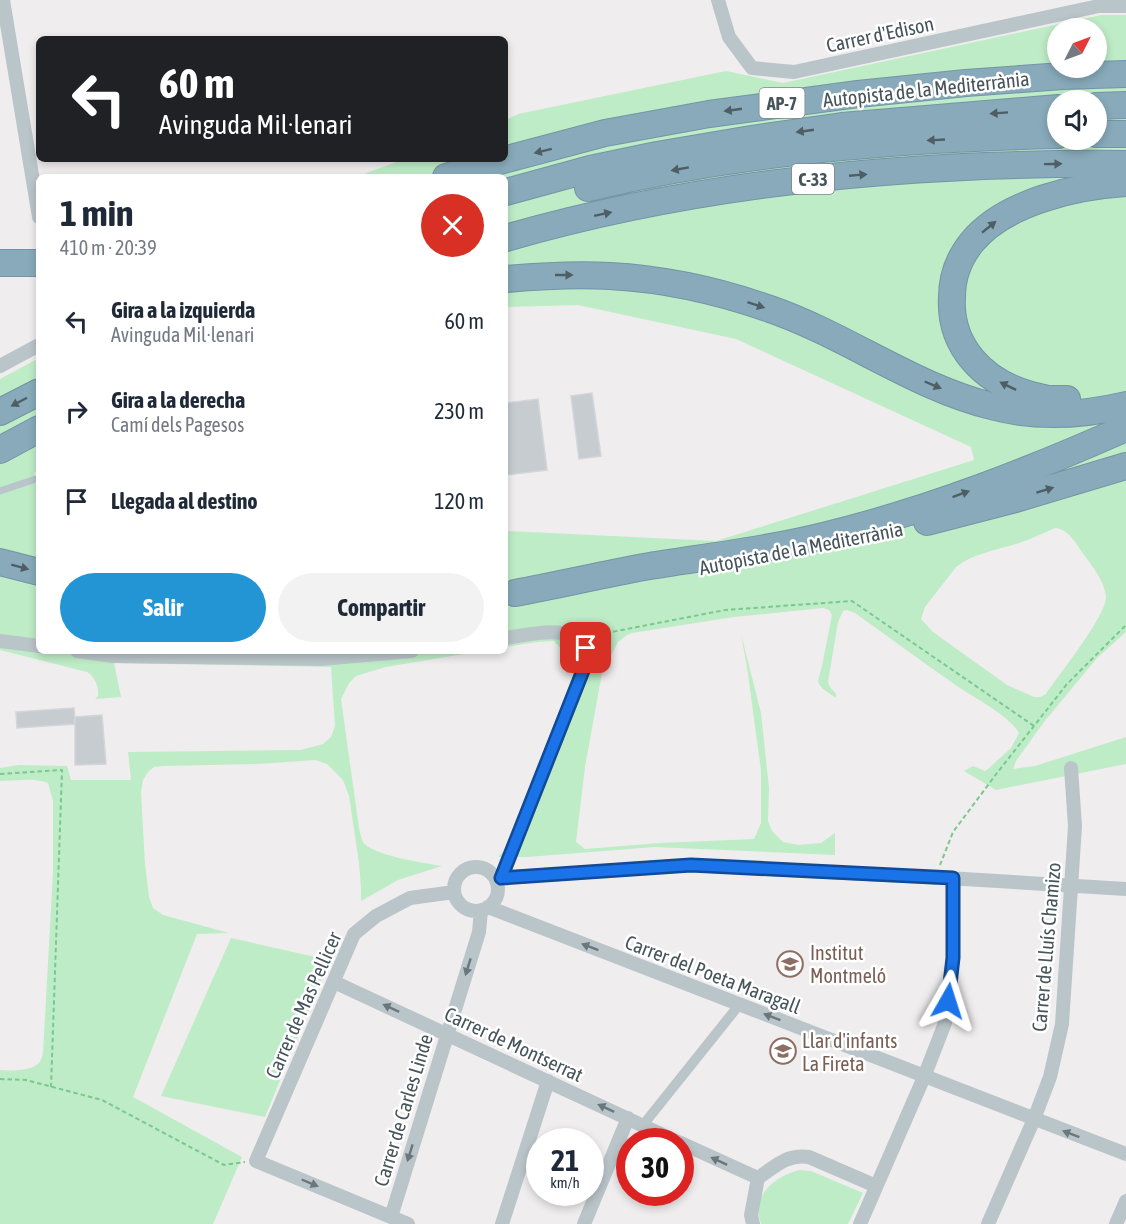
<!DOCTYPE html>
<html lang="es">
<head>
<meta charset="utf-8">
<style>
	:root { --surface:#fff; --page:#f2f2f3; --text:#1f2937; --muted:#747a83; --accent:#2395d4 }
	body { margin:0; font-family:"Asap Condensed",sans-serif; background:var(--page); color:var(--text); height:100vh; display:flex; flex-direction:column; font-size:22px; white-space:nowrap }
	* { box-sizing:border-box; margin:0 }
	p { font-size:20px; color:var(--muted) }
	.icon { flex:none; width:33px; height:33px; fill:none; stroke:currentColor; stroke-width:2; stroke-linecap:round; stroke-linejoin:round }
	.map { position:relative; flex:1; overflow:hidden }
	.drawer { position:absolute; left:36px; top:174px; width:472px; height:480px; display:flex; flex-direction:column; background:var(--surface); border-radius:9px; box-shadow:0 3px 9px #0003 }
	.drawer>* { flex:none }
	.hud { position:absolute; left:36px; top:36px; width:472px; height:126px; border-radius:9px; box-shadow:0 3px 9px #0003; background:#202124; color:#fff; overflow:hidden }
	.needle { width:39px; rotate:48deg }
	.buttons { position:absolute; left:1047px; top:18px; display:grid; gap:12px }
	.buttons a { display:grid; place-items:center; width:60px; height:60px; border-radius:50%; background:var(--surface); box-shadow:0 3px 9px #0003; font-size:30px }
	.speed { position:absolute; left:526px; top:1128px; display:flex; gap:12px; font-size:30px; font-weight:700; text-align:center }
	.speed>* { display:grid; place-content:center; width:78px; height:78px; border-radius:50%; background:var(--surface); box-shadow:0 3px 9px #0003; line-height:1 }
	.speed small { font-size:15px; font-weight:400 }
	.speed .limit { border:9px solid #d22; background:#fff; color:#111 }
	.pin { position:absolute; display:grid; place-items:center; width:51px; height:51px; color:#fff; margin:-26px; border-radius:12px; box-shadow:0 3px 9px #0006 }
	.me { position:absolute; width:66px; margin:-33px; rotate:6deg; stroke-linejoin:round; filter:drop-shadow(0 0 4px #0008) }
	.turn { display:flex; align-items:center; gap:21px; height:126px; padding:0 24px; font-size:27px }
	.turn .icon { width:78px; height:78px; stroke-width:2.5 }
	.turn b { display:block; font-size:42px; line-height:51px }
	.round { display:grid; place-items:center; flex:none; width:63px; height:63px; border-radius:32px; background:var(--page) }
	.summary { display:flex; align-items:center; justify-content:space-between; height:102px; padding:0 24px }
	h1 { font-size:36px; font-weight:700; line-height:45px }
	.cta { display:flex; gap:12px; margin-top:auto; padding:12px 24px }
	.cta a { flex:1; height:69px; border-radius:36px; background:var(--accent); color:#fff; font-size:24px; font-weight:700; line-height:69px; text-align:center }
	.cta a+a { background:var(--page); color:var(--text) }
	ul { padding:0; list-style:none }
	li { display:flex; align-items:center; gap:18px; height:90px; padding:0 24px }
	li div { flex:1 }
	li b { display:block; font-size:22px }
	li em { font-style:normal }
	.map>svg:first-child { display:block }
</style>
</head>
<body>
<div class="map">
<svg width="1126" height="1224" viewBox="0 0 1126 1224">
	<rect width="100%" height="100%" fill="#f0edee"/>
	<path fill="#beecc6" fill-rule="evenodd" d="M 1101,15 L 1126,15 L 1126,632 L 1097,658 L 1044,722 L 1016,761 L 1013,769 L 1035,766 L 1126,737 L 1126,764 L 996,790 L 964,771 L 973,766 L 985,771 L 988,769 L 1011,748 L 1019,733 C 1009,715 974,698 957,686 C 922,662 889,637 855,613 L 847,610 L 843,611 L 838,622 L 828,682 L 830,687 L 836,694 L 836,698 L 823,689 L 819,684 L 818,681 L 822,666 L 832,615 L 829,610 L 823,608 L 734,617 L 632,633 L 627,635 L 618,642 L 602,673 L 585,767 L 576,842 L 585,849 L 660,843 L 754,839 L 761,823 L 761,770 L 747,667 L 741,634 L 761,713 L 769,788 L 768,821 L 772,831 L 783,842 L 799,845 L 821,843 L 835,833 L 835,855 L 655,847 L 527,857 L 498,857 L 505,850 L 571,687 L 574,670 L 573,664 L 570,659 L 554,641 L 536,642 L 506,647 L 506,531 L 716,541 L 974,460 L 971,447 L 736,339 L 578,305 L 506,307 L 506,177 L 355,177 L 405,159 L 506,159 L 506,120 L 518,114 L 726,71 L 783,83 ZM 1058,28 L 1096,28 L 1096,68 L 1058,68 ZM 1058,100 L 1096,100 L 1096,140 L 1058,140 ZM 1055,528 C 1069,529 1077,545 1084,555 C 1093,567 1104,581 1106,596 C 1108,614 1058,676 1046,694 L 1040,697 L 1034,697 L 1007,685 L 933,632 L 921,619 L 925,607 L 956,567 C 974,553 998,550 1019,543 C 1031,539 1043,533 1055,528 Z
		M 39,358 L 39,470 L 34,473 L 39,488 L 39,651 L 481,651 L 386,667 L 356,676 L 349,683 L 341,699 L 359,828 C 360,832 361,838 363,842 C 373,856 425,863 442,866 L 398,880 L 361,901 L 361,887 L 359,863 L 349,796 L 343,780 L 327,764 L 315,760 L 258,764 L 163,766 L 154,767 L 148,772 L 143,780 L 141,793 L 145,864 L 149,897 L 153,908 L 163,915 L 229,933 L 197,934 L 133,1097 L 242,1157 L 213,1224 L 0,1224 L 0,1070 C 10,1071 31,1071 39,1063 C 41,1060 42,1057 43,1053 L 53,873 L 53,801 L 48,783 C 34,777 15,781 0,781 L 0,768 L 19,765 L 67,766 L 71,780 L 131,780 L 128,752 L 301,750 L 323,744 L 331,737 L 335,726 L 331,667 L 114,663 L 121,697 L 95,699 L 98,696 C 99,687 95,677 87,672 L 0,650 L 0,379 Z
		M 231,938 L 329,960 L 265,1117 L 161,1096 Z
		M 799,1170 L 811,1171 L 863,1193 L 848,1224 L 761,1224 C 751,1195 774,1177 799,1170 Z"/>
	<path fill="#c7ccd0" stroke="#d2d5d9" stroke-width="1.5" d="M 592,393 L 601,456 L 579,459 L 571,396 Z
		M 538,399 L 547,470 L 506,475 L 506,403 Z
		M 74,708 L 75,724 L 17,728 L 16,712 Z
		M 102,715 L 106,764 L 75,765 L 75,717 Z"/>
	<g fill="none" stroke-linecap="round" stroke-linejoin="round">
		<g stroke="#7395a5" stroke-width="28">
			<path id="motorway" d="M 1096,106 L 1126,105
				M 1096,134 L 1126,134
				M 446,177 L 477,167 L 605,133 L 709,114 L 858,94 L 966,83 L 1063,76 L 1126,74
				M 588,188 C 742,151 900,139 1058,135
				M 506,192 L 590,169 L 657,155 L 751,139 L 842,126 L 1058,108
				M 506,238 C 706,180 918,162 1126,164
				M 0,263 L 39,263
				M 506,279 C 540,276 575,274 610,276 C 665,279 719,291 770,309 C 848,336 915,388 995,407 C 1038,418 1084,415 1126,405
				M 1067,399 C 1061,399 1054,399 1048,399 C 1042,398 1036,396 1031,395 C 984,382 949,347 952,297 C 952,277 959,258 972,242 C 1005,202 1076,186 1126,183
				M 0,412 L 39,392
				M 0,450 L 39,429
				M 927,522 L 1012,500 L 1126,466
				M 0,562 L 39,572
				M 515,593 C 558,585 601,575 644,567 C 705,557 767,550 827,535 C 930,510 1029,471 1126,428"/>
		</g>
		<path stroke="#78c890" stroke-width="2" stroke-dasharray="4.5 3" stroke-linecap="butt" d="M 591,636 L 725,610 L 852,601 L 1034,726
			M 0,774 L 62,770 L 51,1087
			M 940,865 L 953,832 L 997,773 L 1067,684 L 1126,625
			M 0,1079 L 26,1080 L 102,1100 L 224,1165 L 245,1162"/>
		<path stroke="#bac5ca" stroke-width="7" d="M 0,491 L 39,478"/>
		<path stroke="#bac5ca" stroke-width="10" d="M 643,1125 L 739,1005"/>
		<path stroke="#bac5ca" stroke-width="14" d="M 3,0 L 39,217
			M 718,0 L 729,37 L 752,68 L 794,72 L 1099,6 L 1126,6
			M 0,366 L 39,345
			M 0,641 L 39,646
			M 77,651 L 113,656 L 321,659 L 412,651
			M454 889a22 22 0 1 1 44 0a22 22 0 1 1-44 0Z
			M 501,878 L 588,658 C 586,652 585,646 580,641 C 565,625 526,635 506,638
			M 497,882 L 501,878 L 691,865 L 964,879 L 1126,889
			M 488,907 L 1126,1154
			M 334,982 L 678,1142
			M 681,1143 L 758,1178
			M 391,1217 L 479,932 L 481,910
			M 408,1224 L 256,1161 L 354,934 L 376,916 L 410,898 L 454,892
			M 502,1224 L 548,1081
			M 584,1224 L 628,1118
			M 753,1224 L 751,1215 L 758,1178 C 776,1166 786,1154 809,1157 L 876,1186
			M 860,1224 L 924,1077 L 945,1023 L 953,958 L 953,878
			M 988,1224 L 1034,1119 L 1050,1077 L 1062,1024 L 1075,826 L 1071,768
			M 1116,1224 L 1126,1201"/>
		<use href="#motorway" stroke="#88aaba" stroke-width="26"/>
	</g>
	<defs><path id="oneway-solid" d="M-6-.8H1V-3.2L6.5 0L1 3.2V.8H-6Z" transform="scale(1.5)"/></defs>
	<g fill="#4e5e64">
		<use href="#oneway-solid" transform="translate(733 110) rotate(172)"/>
		<use href="#oneway-solid" transform="translate(999 113) rotate(176)"/>
		<use href="#oneway-solid" transform="translate(805 131) rotate(172)"/>
		<use href="#oneway-solid" transform="translate(936 140) rotate(177)"/>
		<use href="#oneway-solid" transform="translate(543 151) rotate(166)"/>
		<use href="#oneway-solid" transform="translate(1053 164) rotate(-1)"/>
		<use href="#oneway-solid" transform="translate(680 169) rotate(170)"/>
		<use href="#oneway-solid" transform="translate(858 175) rotate(-5)"/>
		<use href="#oneway-solid" transform="translate(603 214) rotate(-12)"/>
		<use href="#oneway-solid" transform="translate(989 227) rotate(-39)"/>
		<use href="#oneway-solid" transform="translate(564 275)"/>
		<use href="#oneway-solid" transform="translate(756 305) rotate(18)"/>
		<use href="#oneway-solid" transform="translate(933 385) rotate(23)"/>
		<use href="#oneway-solid" transform="translate(1008 386) rotate(-154)"/>
		<use href="#oneway-solid" transform="translate(19 402) rotate(152)"/>
		<use href="#oneway-solid" transform="translate(1045 490) rotate(-17)"/>
		<use href="#oneway-solid" transform="translate(961 494) rotate(-20)"/>
		<use href="#oneway-solid" transform="translate(20 567) rotate(15)"/>
	</g>
	<g fill="#6a777c">
		<use href="#oneway-solid" transform="translate(590 947) rotate(-159)"/>
		<use href="#oneway-solid" transform="translate(468 967) rotate(107)"/>
		<use href="#oneway-solid" transform="translate(391 1008) rotate(-155)"/>
		<use href="#oneway-solid" transform="translate(772 1017) rotate(-159)"/>
		<use href="#oneway-solid" transform="translate(606 1108) rotate(-155)"/>
		<use href="#oneway-solid" transform="translate(1071 1134) rotate(-159)"/>
		<use href="#oneway-solid" transform="translate(410 1153) rotate(107)"/>
		<use href="#oneway-solid" transform="translate(719 1161) rotate(-155)"/>
		<use href="#oneway-solid" transform="translate(310 1183) rotate(23)"/>
	</g>
	<g fill="none" stroke-linecap="round" stroke-linejoin="round">
		<g stroke="#114b97" stroke-width="15">
			<path id="route" d="M 586,648 L 588,658 L 501,878 L 691,865 L 953,878 L 953,958 L 948,1001"/>
		</g>
		<use href="#route" stroke="#1a73e8" stroke-width="10"/>
	</g>
	<defs>
		<g id="school-ring" transform="scale(1.35)"><circle r="9.5" fill="#fff" stroke="#8d6e63" stroke-width="1.5"/><path d="M0-5L7-2L0 1L-7-2ZM-4 1L0 2.5L4 1V4Q0 6-4 4Z" fill="#8d6e63"/></g>
	</defs>
	<g fill-rule="evenodd">
		<use href="#school-ring" x="790" y="964"/>
		<use href="#school-ring" x="783" y="1051"/>
	</g>
	<g text-anchor="middle" dominant-baseline="central" stroke-width="5" stroke-linejoin="round" paint-order="stroke">
		<g fill="#fff" stroke="#7e888c" stroke-width="1.5">
			<rect x="759.5" y="88" width="45" height="30" rx="4.5"/>
			<rect x="792" y="164" width="42" height="30" rx="4.5"/>
		</g>
		<g font-size="18" font-weight="bold" fill="#47555a">
			<text x="782" y="103">AP-7</text>
			<text x="813" y="179">C-33</text>
		</g>
		<g font-size="20" fill="#47555a" stroke="#fff">
			<text transform="translate(880 34) rotate(-12)">Carrer d'Edison</text>
			<text transform="translate(926 89) rotate(-6)">Autopista de la Mediterrània</text>
			<text transform="translate(801 548) rotate(-11)">Autopista de la Mediterrània</text>
			<text transform="translate(1046 947) rotate(-85)">Carrer de Lluís Chamizo</text>
			<text transform="translate(713 974) rotate(21)">Carrer del Poeta Maragall</text>
			<text transform="translate(303 1005) rotate(-66)">Carrer de Mas Pellicer</text>
			<text transform="translate(514 1044) rotate(25)">Carrer de Montserrat</text>
			<text transform="translate(403 1110) rotate(-73)">Carrer de Carles Linde</text>
		</g>
		<g font-size="20" fill="#785e54" stroke="#fff" text-anchor="start">
			<text x="810" y="952">Institut<tspan x="810" dy="23">Montmeló</tspan></text>
			<text x="802" y="1040">Llar d'infants<tspan x="802" dy="23">La Fireta</tspan></text>
		</g>
	</g>
</svg>
<div class="buttons">
<a><svg class="needle" viewBox="-14 -14 28 28"><path d="M0-13l5 13h-10z" fill="#e53935"/><path d="M0 13l5-13h-10z" fill="#747a83"/></svg></a>
<a><svg class="icon" aria-label="sound" viewBox="0 0 24 24"><path d="M4 9h4l5-4v14l-5-4H4zM17 9q2 3 0 6"/></svg></a>
</div>
<div class="speed"><div>21<small>km/h</small></div><div class="limit">30</div></div>
<div class="pin" style="left:586px;top:648px;background:#d93025"><svg class="icon" aria-label="arrive" viewBox="0 0 24 24"><path d="M6 21V4h12l-3 4 3 4H6"/></svg></div>
<svg class="me" style="left:948px;top:1001px" viewBox="-20 -20 40 40"><path d="M0-17L14 15 0 8-14 15z" fill="#1a73e8" stroke="#fff" stroke-width="4"/></svg>
<div class="hud">
<div class="turn"><svg class="icon" aria-label="left" viewBox="0 0 24 24"><path d="M17 20v-9H6M10 6l-5 5 5 5"/></svg><div><b>60 m</b>Avinguda Mil·lenari</div></div>
</div>
<section class="drawer">
<div class="summary"><div><h1>1 min</h1><p>410 m · 20:39</p></div><a class="round" style="background:#d93025;color:#fff"><svg class="icon" aria-label="close" viewBox="0 0 24 24"><path d="M6 6l12 12M18 6L6 18"/></svg></a></div>
<ul>
<li><svg class="icon" aria-label="left" viewBox="0 0 24 24"><path d="M17 20v-9H6M10 6l-5 5 5 5"/></svg><div><b>Gira a la izquierda</b><p>Avinguda Mil·lenari</p></div><em>60 m</em></li>
<li><svg class="icon" aria-label="right" viewBox="0 0 24 24"><path d="M7 20v-9h11M14 6l5 5-5 5"/></svg><div><b>Gira a la derecha</b><p>Camí dels Pagesos</p></div><em>230 m</em></li>
<li><svg class="icon" aria-label="arrive" viewBox="0 0 24 24"><path d="M6 21V4h12l-3 4 3 4H6"/></svg><div><b>Llegada al destino</b></div><em>120 m</em></li>
</ul>
<div class="cta"><a>Salir</a><a>Compartir</a></div>
</section>
</div>
</body>
</html>
